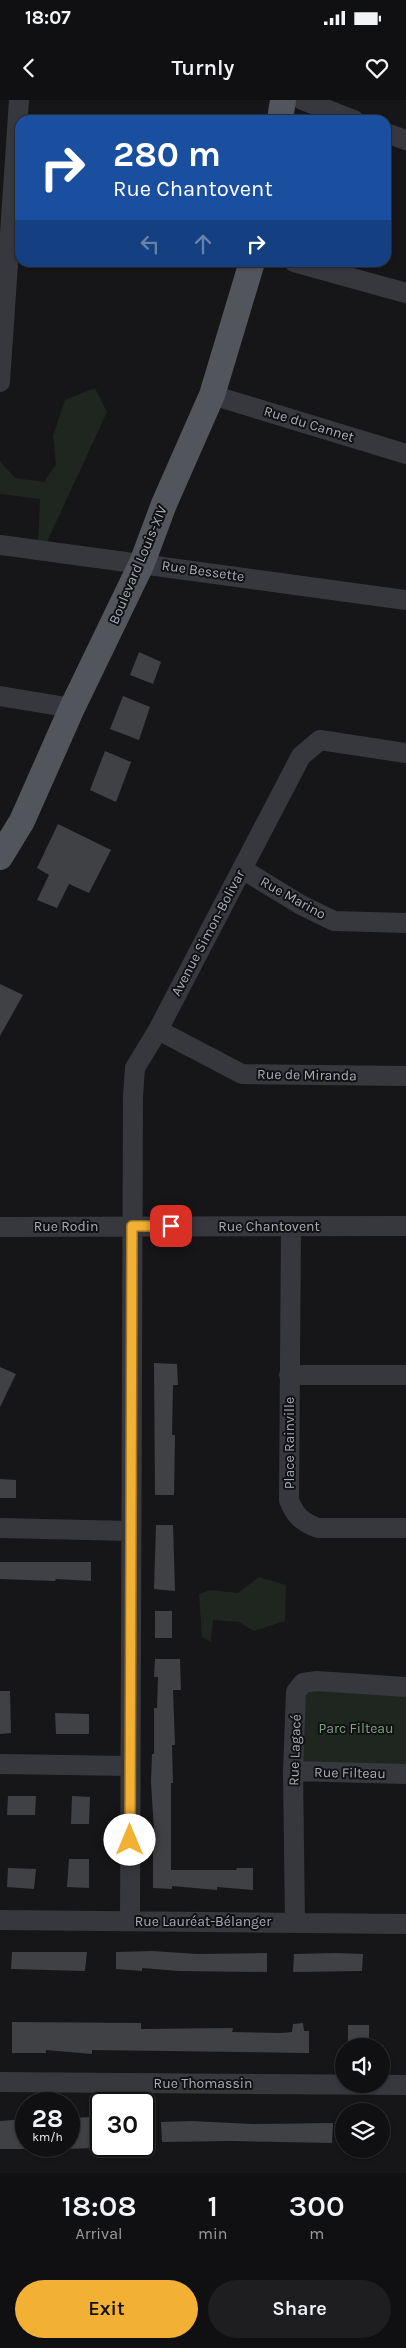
<!DOCTYPE html>
<html lang="en">
<head>
<meta charset="utf-8">
<style>
	:root { --surface:#101012; --page:#1e1e20; --text:#f1f3f6; --muted:#9c9d9f; --line:#303032; --accent:#f2b134 }
	body { margin:0; font-family:Karla,sans-serif; background:var(--page); color:var(--text); height:100vh; display:flex; flex-direction:column; font-size:19px; white-space:nowrap }
	* { box-sizing:border-box; margin:0 }
	p { font-size:16px; color:var(--muted) }
	.icon { flex:none; width:28px; height:28px; fill:none; stroke:currentColor; stroke-width:2; stroke-linecap:round; stroke-linejoin:round }
	.map { position:relative; height:2073px; overflow:hidden }
	.drawer { display:flex; flex-direction:column; background:var(--surface); flex:1 }
	.drawer>* { flex:none }
	.guide { position:absolute; left:15px; top:15px; width:376px; height:152px; border-radius:15px; box-shadow:0 1px 4px #0004,0 0 0 1px var(--line); background:#1a4fa0; color:#fff; overflow:hidden }
	.controls { position:absolute; left:335px; top:1938px; display:grid; gap:10px }
	.controls a { display:grid; place-items:center; width:55px; height:55px; border-radius:50%; background:var(--surface); box-shadow:0 1px 4px #0004,0 0 0 1px var(--line); font-size:25px }
	.speed { position:absolute; left:15px; top:1992px; display:flex; gap:10px; font-size:25px; font-weight:700; text-align:center }
	.speed>* { display:grid; place-content:center; width:65px; height:65px; border-radius:50%; background:var(--surface); box-shadow:0 1px 4px #0004,0 0 0 1px var(--line); line-height:1 }
	.speed small { font-size:12px; font-weight:400 }
	.speed .limit { border:2px solid #111; border-radius:8px; background:#fff; color:#111 }
	.pin { position:absolute; display:grid; place-items:center; width:42px; height:42px; color:#fff; margin:-21px; border-radius:10px; box-shadow:0 2px 8px #0006 }
	.me { position:absolute; width:55px; margin:-28px; rotate:0deg; stroke-linejoin:round; filter:drop-shadow(0 0 4px #0008) }
	.turn { display:flex; align-items:center; gap:18px; height:105px; padding:0 15px; font-size:22px }
	.turn .icon { width:65px; height:65px; stroke-width:2.5 }
	.turn b { display:block; font-size:35px; line-height:42px }
	.lanes { display:flex; align-items:center; height:48px; padding:0 15px; background:#0003; justify-content:center; gap:25px; direction:ltr }
	.lanes .off { opacity:.35 }
	.eta { display:flex; justify-content:space-evenly; align-items:center; height:85px; text-align:center }
	.eta b { font-size:30px; font-weight:600; line-height:35px }
	.primary-button { display:flex; gap:10px; margin-top:auto; padding:10px 15px }
	.primary-button a { flex:1; height:58px; border-radius:30px; background:var(--accent); color:#111; font-size:20px; font-weight:600; line-height:58px; text-align:center }
	.primary-button a+a { background:var(--page); color:var(--text) }
	.status { display:flex; justify-content:space-between; align-items:center; height:35px; padding:0 25px; background:var(--surface); direction:ltr }
	.status svg { height:14px; fill:currentColor }
	header { display:flex; justify-content:space-between; align-items:center; height:65px; padding:0 15px; background:var(--surface); font-size:22px; font-weight:600 }
	.map>svg:first-child { display:block }
</style>
</head>
<body>
<div class="status"><b>18:07</b><svg viewBox="0 0 49 12"><path d="M0 12V9h3v3zM5 12V6h3v6zM10 12V3h3v9zM15 12V0h3v12zM26 1h20v11H26zM47 4h2v5h-2z"/></svg></div>
<header><svg class="icon" aria-label="back" viewBox="0 0 24 24"><path d="M15 5l-7 7 7 7"/></svg>Turnly<svg class="icon" aria-label="heart" viewBox="0 0 24 24"><path d="M12 20l-8-8c-3-5 5-10 8-4 3-6 11-1 8 4z"/></svg></header>
<div class="map">
<svg width="406" height="2073" viewBox="0 0 406 2073">
	<rect width="100%" height="100%" fill="#161618"/>
	<path fill="#1e261f" d="M 95,288 L 107,312 L 46,444 L 38,442 L 40,399 L 1,394 L 0,395 L 0,361 L 15,378 L 44,382 L 56,364 L 53,336 L 65,300 Z
		M 259,1477 L 286,1485 L 285,1521 L 254,1531 L 239,1522 L 213,1520 L 211,1542 L 202,1537 L 199,1494 L 210,1490 L 238,1493 Z
		M 406,1587 L 406,1674 L 293,1671 L 296,1592 Z"/>
	<path fill="#404145" d="M 139,552 L 161,562 L 153,584 L 130,575 Z
		M 123,596 L 150,607 L 139,640 L 110,629 Z
		M 105,651 L 131,662 L 116,702 L 90,690 Z
		M 58,724 L 111,750 L 89,793 L 69,784 L 57,808 L 37,800 L 49,775 L 37,768 Z
		M 0,884 L 23,895 L 0,936 Z
		M 154,1263 L 177,1264 L 178,1285 L 173,1285 L 172,1335 L 175,1335 L 174,1395 L 155,1395 Z
		M 0,1267 L 16,1274 L 0,1307 Z
		M 0,1379 L 16,1380 L 16,1398 L 0,1398 Z
		M 156,1425 L 173,1425 L 175,1491 L 154,1489 Z
		M 0,1462 L 91,1462 L 91,1481 L 56,1479 L 55,1481 L 0,1479 Z
		M 155,1511 L 172,1511 L 172,1538 L 155,1538 Z
		M 155,1559 L 180,1559 L 181,1590 L 173,1590 L 175,1645 L 172,1645 L 173,1683 L 171,1683 L 171,1770 L 236,1770 L 237,1768 L 253,1768 L 253,1790 L 217,1787 L 217,1790 L 172,1786 L 172,1789 L 153,1788 L 153,1748 L 155,1748 L 151,1682 L 152,1654 L 154,1654 L 154,1608 L 157,1608 L 158,1577 L 154,1577 Z
		M 0,1591 L 10,1591 L 11,1633 L 0,1634 Z
		M 55,1613 L 89,1614 L 89,1634 L 56,1634 Z
		M 8,1696 L 36,1696 L 35,1715 L 7,1715 Z
		M 72,1696 L 90,1697 L 89,1724 L 71,1724 Z
		M 69,1759 L 89,1759 L 89,1788 L 67,1787 Z
		M 8,1768 L 36,1769 L 34,1789 L 7,1787 Z
		M 152,1851 L 197,1854 L 267,1853 L 267,1872 L 179,1871 L 142,1868 L 142,1871 L 116,1869 L 116,1852 Z
		M 12,1852 L 87,1852 L 85,1871 L 11,1869 Z
		M 336,1853 L 363,1854 L 362,1871 L 293,1872 L 294,1854 Z
		M 12,1922 L 141,1923 L 141,1929 L 233,1928 L 232,1932 L 282,1933 L 292,1932 L 293,1924 L 303,1923 L 304,1931 L 309,1931 L 309,1953 L 92,1950 L 92,1954 L 46,1950 L 46,1953 L 12,1953 Z
		M 348,1925 L 369,1925 L 369,1946 L 348,1946 Z
		M 91,2017 L 91,2048 L 69,2049 L 69,2018 Z
		M 13,2020 L 26,2020 L 26,2049 L 0,2049 L 0,2021 Z
		M 191,2021 L 252,2024 L 333,2023 L 332,2043 L 231,2041 L 162,2042 L 161,2022 Z"/>
	<g fill="none" stroke-linecap="round" stroke-linejoin="round">
		<path stroke="#37383d" stroke-width="20" d="M 302,0 L 354,20
			M 386,33 L 406,40
			M 294,162 L 406,193
			M 0,282 L 19,0
			M 212,295 L 406,354
			M 0,445 L 406,500
			M 0,596 L 72,608
			M 242,769 L 301,805 L 334,821 L 406,823
			M 158,930 L 242,974 L 406,976
			M 291,1126 L 289,1400 C 295,1416 302,1422 318,1428 L 406,1428
			M 0,1127 L 406,1126
			M 289,1275 L 406,1275
			M 0,1428 L 130,1431
			M 0,1664 L 129,1666
			M 293,1671 L 406,1674
			M 0,1820 L 406,1824
			M 130,1821 L 133,996 L 135,968 L 158,930 L 301,656 L 320,640 L 406,653
			M 295,1822 L 293,1671 L 296,1592 L 303,1583 L 317,1581 L 406,1587
			M 0,1982 L 406,1985"/>
		<path stroke="#53555c" stroke-width="26" d="M 280,20 L 283,0
			M 0,757 L 22,721 L 72,608 L 142,463 L 164,404 L 212,295 L 252,162"/>
	</g>
	<g fill="none" stroke-linecap="round" stroke-linejoin="round">
		<g stroke="#9d7322" stroke-width="12">
			<path id="route" d="M 130,1740 L 132,1126 L 171,1126"/>
		</g>
		<use href="#route" stroke="#f2b134" stroke-width="9"/>
	</g>
	<g text-anchor="middle" dominant-baseline="central" stroke-width="4" stroke-linejoin="round" paint-order="stroke">
		<g font-size="14" fill="#a8adb8" stroke="#111113">
			<text transform="translate(309 324) rotate(17)">Rue du Cannet</text>
			<text transform="translate(138 465) rotate(-67)">Boulevard Louis-XIV</text>
			<text transform="translate(203 471) rotate(8)">Rue Bessette</text>
			<text transform="translate(293 798) rotate(29)">Rue Marino</text>
			<text transform="translate(208 833) rotate(-62)">Avenue Simon-Bolivar</text>
			<text transform="translate(307 975) rotate(1)">Rue de Miranda</text>
			<text x="66" y="1126">Rue Rodin</text>
			<text x="269" y="1126">Rue Chantovent</text>
			<text transform="translate(289 1343) rotate(-90)">Place Rainville</text>
			<text transform="translate(295 1650) rotate(-88)">Rue Lagacé</text>
			<text transform="translate(350 1673) rotate(1)">Rue Filteau</text>
			<text x="203" y="1821">Rue Lauréat-Bélanger</text>
			<text x="203" y="1983">Rue Thomassin</text>
		</g>
		<g font-size="14" fill="#7fa381" stroke="#111113">
			<text x="356" y="1628">Parc Filteau</text>
		</g>
	</g>
</svg>
<div class="controls">
<a><svg class="icon" aria-label="sound" viewBox="0 0 24 24"><path d="M4 9h4l5-4v14l-5-4H4zM17 9q2 3 0 6"/></svg></a>
<a><svg class="icon" aria-label="layers" viewBox="0 0 24 24"><path d="M12 4l9 5-9 5-9-5zM3 14l9 5 9-5"/></svg></a>
</div>
<div class="speed"><div>28<small>km/h</small></div><div class="limit">30</div></div>
<div class="pin" style="left:171px;top:1126px;background:#d93025"><svg class="icon" aria-label="arrive" viewBox="0 0 24 24"><path d="M6 21V4h12l-3 4 3 4H6"/></svg></div>
<svg class="me" style="left:130px;top:1740px" viewBox="-20 -20 40 40"><circle r="19" fill="#fff"/><path d="M0-13L10 11 0 6-10 11z" fill="#f2b134"/></svg>
<div class="guide">
<div class="turn"><svg class="icon" aria-label="right" viewBox="0 0 24 24"><path d="M7 20v-9h11M14 6l5 5-5 5"/></svg><div><b>280 m</b>Rue Chantovent</div></div>
<div class="lanes"><svg class="icon off" aria-label="left" viewBox="0 0 24 24"><path d="M17 20v-9H6M10 6l-5 5 5 5"/></svg><svg class="icon off" aria-label="ahead" viewBox="0 0 24 24"><path d="M12 20V5M6 11l6-6 6 6"/></svg><svg class="icon" aria-label="right" viewBox="0 0 24 24"><path d="M7 20v-9h11M14 6l5 5-5 5"/></svg></div>
</div>
</div>
<section class="drawer">
<div class="eta">
<div><b>18:08</b><p>Arrival</p></div>
<div><b>1</b><p>min</p></div>
<div><b>300</b><p>m</p></div>
</div>
<div class="primary-button"><a>Exit</a><a>Share</a></div>
</section>
</body>
</html>
